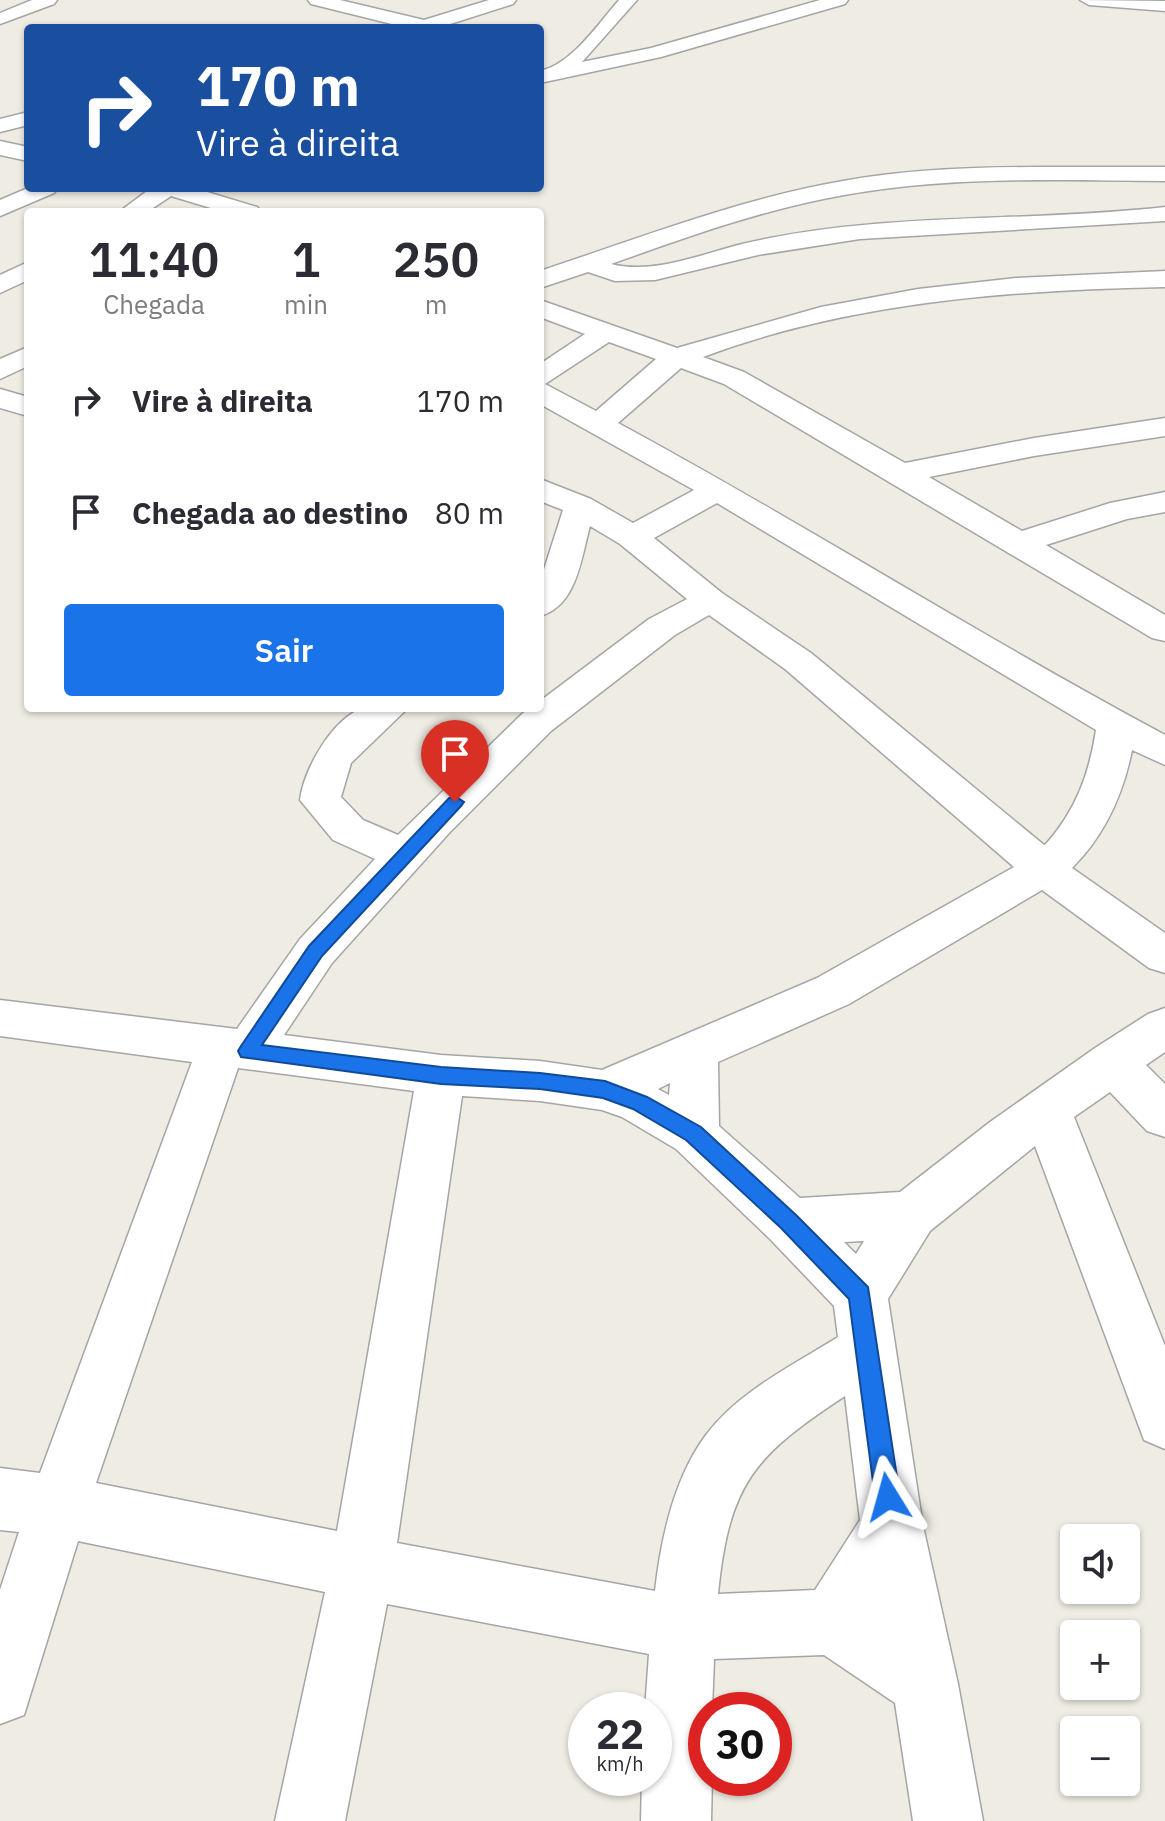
<!DOCTYPE html>
<html lang="pt">
<head>
<meta charset="utf-8">
<style>
	:root { --surface:#fff; --page:#f7f7f7; --text:#2b2b33; --muted:#7c7c81; --accent:#1a73e8 }
	body { margin:0; font-family:"IBM Plex Sans",sans-serif; background:var(--page); color:var(--text); height:100vh; display:flex; flex-direction:column; font-size:30px; white-space:nowrap }
	* { box-sizing:border-box; margin:0 }
	p { font-size:26px; color:var(--muted) }
	.icon { flex:none; width:44px; height:44px; fill:none; stroke:currentColor; stroke-width:2; stroke-linecap:round; stroke-linejoin:round }
	.map { position:relative; flex:1; overflow:hidden }
	.side { position:absolute; left:24px; top:208px; width:520px; height:504px; display:flex; flex-direction:column; background:var(--surface); border-radius:8px; box-shadow:0 2px 6px #0004 }
	.side>* { flex:none }
	.guide { position:absolute; left:24px; top:24px; width:520px; height:168px; border-radius:8px; box-shadow:0 2px 6px #0004; background:#1a4fa0; color:#fff; overflow:hidden }
	.fabs { position:absolute; left:1060px; top:1524px; display:grid; gap:16px }
	.fabs a { display:grid; place-items:center; width:80px; height:80px; border-radius:8px; background:var(--surface); box-shadow:0 2px 6px #0004; font-size:40px }
	.speed { position:absolute; left:568px; top:1692px; display:flex; gap:16px; font-size:40px; font-weight:700; text-align:center }
	.speed>* { display:grid; place-content:center; width:104px; height:104px; border-radius:50%; background:var(--surface); box-shadow:0 2px 6px #0004; line-height:1 }
	.speed small { font-size:20px; font-weight:400 }
	.speed .limit { border:12px solid #d22; background:#fff; color:#111 }
	.pin { position:absolute; display:grid; place-items:center; width:68px; height:68px; color:#fff; margin:-82px -34px; border-radius:50% 50% 50% 0; rotate:-45deg; box-shadow:0 0 8px #0007 }
	.pin .icon { rotate:45deg }
	.me { position:absolute; width:88px; margin:-44px; rotate:352deg; stroke-linejoin:round; filter:drop-shadow(0 0 6px #0008) }
	.turn { display:flex; align-items:center; gap:28px; height:168px; padding:0 40px; font-size:36px }
	.turn .icon { width:104px; height:104px; stroke-width:2.5 }
	.turn b { display:block; font-size:56px; line-height:68px }
	.eta { display:flex; justify-content:space-evenly; align-items:center; height:136px; text-align:center }
	.eta b { font-size:48px; font-weight:600; line-height:56px }
	.button { display:flex; gap:16px; margin-top:auto; padding:16px 40px }
	.button a { flex:1; height:92px; border-radius:8px; background:var(--accent); color:#fff; font-size:32px; font-weight:600; line-height:92px; text-align:center }
	ul { padding:0; list-style:none }
	li { display:flex; align-items:center; gap:24px; height:112px; padding:0 40px }
	li div { flex:1 }
	li b { display:block; font-size:30px }
	li em { font-style:normal }
	.map>svg:first-child { display:block }
</style>
</head>
<body>
<div class="map">
<svg width="1165" height="1821" viewBox="0 0 1165 1821">
	<rect width="100%" height="100%" fill="#efece3"/>
	<g fill="none" stroke-linecap="round" stroke-linejoin="round">
		<g stroke="#a5a5a5" stroke-width="3">
			<path id="minor" d="M 32,0 L 57,0 L 54,4 L 0,24 L 0,13 Z
				M 308,0 L 340,0 L 424,20 L 489,0 L 516,0 L 513,4 L 444,26 L 445,28 L 408,28 L 311,4 Z
				M 619,0 L 637,0 L 582,62 L 651,48 L 820,0 L 848,0 L 845,4 L 661,57 L 540,83 L 540,71 C 572,64 598,24 619,0 Z
				M 1080,0 L 1165,1 L 1165,11 L 1089,5 Z
				M 28,112 L 28,125 L 0,132 L 0,119 Z
				M 0,141 L 28,147 L 28,161 L 0,155 Z
				M 1044,167 L 1165,167 L 1165,181 C 1058,180 950,176 844,195 C 764,209 687,237 611,264 C 653,275 702,254 742,244 C 882,211 1024,223 1165,207 L 1165,221 L 860,239 L 758,255 L 655,280 L 615,281 L 588,272 L 540,288 L 540,271 C 640,238 739,199 843,181 C 910,169 977,167 1044,167 Z
				M 28,188 L 58,188 L 54,193 L 0,216 L 0,200 Z
				M 151,188 L 194,188 L 257,207 L 261,212 L 224,212 L 171,196 L 147,212 L 119,212 Z
				M 28,262 L 28,280 L 0,293 L 0,275 Z
				M 1165,271 L 1165,287 C 1010,290 849,302 703,357 L 744,372 L 905,463 L 1034,438 L 1165,418 L 1165,436 L 1034,456 L 929,477 L 1022,531 L 1110,503 L 1165,492 L 1165,512 L 1127,519 L 1046,545 L 1165,615 L 1165,641 L 1152,638 L 724,384 L 681,368 L 618,423 C 803,523 980,636 1165,735 L 1165,765 L 1132,750 C 1123,795 1105,835 1072,868 L 1165,933 L 1165,973 L 1149,968 L 1042,890 L 849,1004 L 718,1062 L 719,1126 L 800,1198 L 900,1192 L 990,1122 L 1095,1048 L 1148,1014 L 1165,1008 L 1165,1052 L 1146,1065 L 1165,1084 L 1165,1137 L 1147,1131 L 1110,1092 L 1074,1117 L 1165,1346 L 1165,1449 L 1144,1440 L 1035,1146 L 930,1231 L 888,1299 L 923,1526 L 958,1684 L 983,1821 L 913,1821 L 895,1703 L 824,1655 L 714,1659 L 712,1710 L 706,1710 L 706,1778 L 712,1778 L 711,1821 L 641,1821 L 642,1778 L 654,1778 L 654,1710 L 645,1710 L 649,1654 L 387,1604 L 345,1821 L 275,1821 L 325,1592 L 78,1541 L 24,1715 L 0,1724 L 0,1590 L 19,1532 L 0,1530 L 0,1468 L 40,1473 L 192,1062 L 0,1036 L 0,1000 L 237,1029 L 300,939 L 375,859 L 333,840 L 300,800 C 304,769 332,719 363,708 C 375,704 395,708 408,708 L 351,763 L 341,797 L 363,820 L 398,835 L 523,713 L 530,708 L 540,708 L 540,701 L 649,619 L 687,599 L 620,544 L 590,526 C 581,558 577,606 540,616 L 540,582 L 563,510 L 540,501 L 540,479 L 591,499 L 633,523 L 694,490 L 540,404 L 540,364 L 585,334 L 540,317 L 540,300 L 677,348 L 821,307 L 918,289 L 1016,278 ZM 609,342 L 656,359 L 596,411 L 545,384 ZM 717,503 L 1096,730 C 1089,775 1076,810 1046,844 L 1044,845 L 811,653 L 722,593 L 654,538 ZM 709,615 L 785,669 L 1014,867 L 817,978 L 602,1070 L 540,1061 L 441,1055 L 284,1035 L 332,963 L 450,832 L 551,731 L 675,635 ZM 238,1068 L 414,1091 L 337,1531 L 96,1483 ZM 670,1083 L 669,1095 L 658,1089 ZM 462,1096 L 540,1101 L 602,1110 L 622,1117 L 676,1149 L 770,1239 L 834,1306 L 838,1337 C 793,1365 738,1392 706,1435 C 674,1478 661,1538 655,1591 L 397,1543 ZM 864,1241 L 856,1254 L 844,1242 ZM 845,1396 L 860,1520 L 815,1590 L 718,1594 C 729,1483 754,1456 845,1396 Z
				M 28,347 L 28,366 L 0,379 L 0,359 Z
				M 0,389 L 28,397 L 28,416 L 0,408 Z"/>
		</g>
		<use href="#minor" fill="#fff" fill-rule="evenodd"/>
	</g>
	<path fill="#1a73e8" stroke="#114b97" stroke-width="2" d="M 455,796 L 464,802 L 461,806 L 322,956 L 262,1045 L 441,1067 L 540,1073 L 605,1081 L 647,1097 L 701,1127 L 796,1215 L 868,1287 L 900,1497 L 897,1506 L 888,1509 L 879,1506 L 875,1497 L 849,1299 L 781,1228 L 686,1140 L 633,1109 L 603,1098 L 540,1089 L 441,1084 L 241,1057 L 238,1051 L 241,1046 L 309,946 L 449,798 Z"/>
</svg>
<div class="fabs">
<a><svg class="icon" aria-label="sound" viewBox="0 0 24 24"><path d="M4 9h4l5-4v14l-5-4H4zM17 9q2 3 0 6"/></svg></a>
<a>+</a>
<a>−</a>
</div>
<div class="speed"><div>22<small>km/h</small></div><div class="limit">30</div></div>
<div class="pin" style="left:455px;top:802px;background:#d93025"><svg class="icon" aria-label="arrive" viewBox="0 0 24 24"><path d="M6 21V4h12l-3 4 3 4H6"/></svg></div>
<svg class="me" style="left:888px;top:1497px" viewBox="-20 -20 40 40"><path d="M0-17L14 15 0 8-14 15z" fill="#1a73e8" stroke="#fff" stroke-width="4"/></svg>
<div class="guide">
<div class="turn"><svg class="icon" aria-label="right" viewBox="0 0 24 24"><path d="M7 20v-9h11M14 6l5 5-5 5"/></svg><div><b>170 m</b>Vire à direita</div></div>
</div>
<section class="side">
<div class="eta">
<div><b>11:40</b><p>Chegada</p></div>
<div><b>1</b><p>min</p></div>
<div><b>250</b><p>m</p></div>
</div>
<ul>
<li><svg class="icon" aria-label="right" viewBox="0 0 24 24"><path d="M7 20v-9h11M14 6l5 5-5 5"/></svg><div><b>Vire à direita</b></div><em>170 m</em></li>
<li><svg class="icon" aria-label="arrive" viewBox="0 0 24 24"><path d="M6 21V4h12l-3 4 3 4H6"/></svg><div><b>Chegada ao destino</b></div><em>80 m</em></li>
</ul>
<div class="button"><a>Sair</a></div>
</section>
</div>
</body>
</html>
